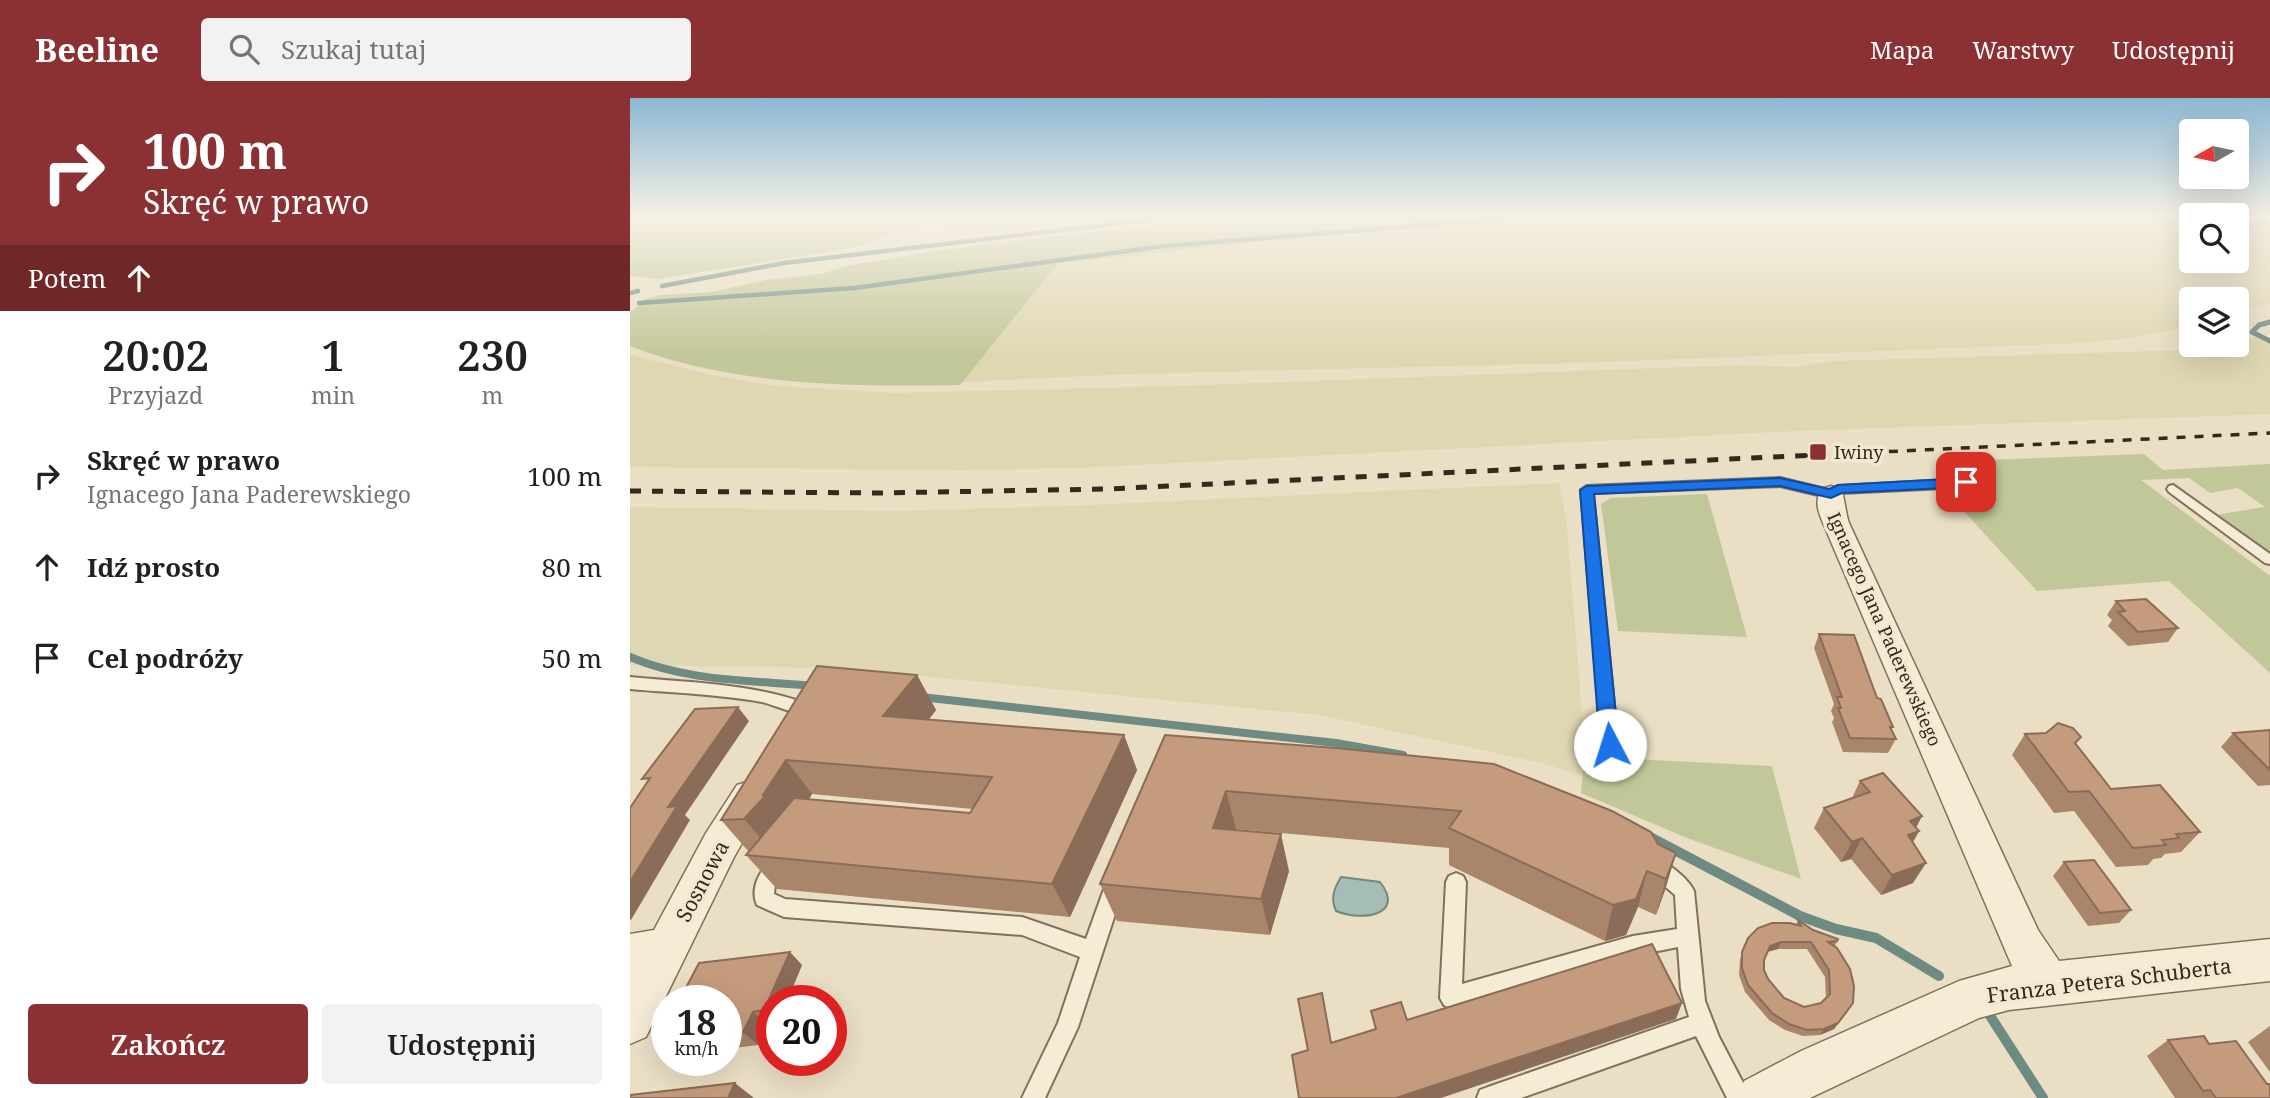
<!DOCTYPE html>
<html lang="pl">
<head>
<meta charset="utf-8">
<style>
	:root { --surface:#fff; --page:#f2f2f2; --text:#202124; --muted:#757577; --accent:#8c3133 }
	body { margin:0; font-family:"Noto Serif",serif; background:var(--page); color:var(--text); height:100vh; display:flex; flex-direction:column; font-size:26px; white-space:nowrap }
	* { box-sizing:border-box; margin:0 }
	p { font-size:23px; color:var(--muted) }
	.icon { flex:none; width:38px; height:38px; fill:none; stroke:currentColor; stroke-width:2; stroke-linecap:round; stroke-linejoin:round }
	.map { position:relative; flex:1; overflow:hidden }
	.side { display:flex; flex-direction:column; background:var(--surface); width:630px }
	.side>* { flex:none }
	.hud { background:#8c3133; color:#fff; overflow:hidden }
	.needle { width:46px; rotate:261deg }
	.controls { position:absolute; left:1549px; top:21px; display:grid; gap:14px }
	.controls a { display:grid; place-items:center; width:70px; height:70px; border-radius:7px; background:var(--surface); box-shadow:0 7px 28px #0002; font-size:35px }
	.speed { position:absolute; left:21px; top:887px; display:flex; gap:14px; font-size:35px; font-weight:700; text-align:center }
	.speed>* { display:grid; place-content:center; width:91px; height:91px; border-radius:50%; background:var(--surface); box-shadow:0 7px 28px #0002; line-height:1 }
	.speed small { font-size:18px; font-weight:400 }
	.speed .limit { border:10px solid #d22; background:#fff; color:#111 }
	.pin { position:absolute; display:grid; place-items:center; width:60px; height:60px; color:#fff; margin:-30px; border-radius:14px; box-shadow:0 4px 10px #0006 }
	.me { position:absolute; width:77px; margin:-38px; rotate:355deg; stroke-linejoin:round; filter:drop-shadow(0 0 5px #0008) }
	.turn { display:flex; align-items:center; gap:24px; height:147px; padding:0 28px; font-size:32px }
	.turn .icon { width:91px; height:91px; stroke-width:2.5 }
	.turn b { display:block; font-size:49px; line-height:60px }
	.then { display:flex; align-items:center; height:66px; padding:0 28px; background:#0003; gap:14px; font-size:26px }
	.eta { display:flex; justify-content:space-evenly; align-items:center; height:119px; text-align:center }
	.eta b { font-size:42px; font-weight:600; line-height:49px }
	.cta { display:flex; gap:14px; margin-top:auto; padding:14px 28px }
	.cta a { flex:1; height:80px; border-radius:7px; background:var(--accent); color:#fff; font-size:28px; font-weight:600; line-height:80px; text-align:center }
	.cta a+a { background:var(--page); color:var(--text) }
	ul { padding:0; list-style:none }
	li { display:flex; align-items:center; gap:21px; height:91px; padding:0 28px }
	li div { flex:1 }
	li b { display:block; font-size:26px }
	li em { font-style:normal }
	header { display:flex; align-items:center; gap:42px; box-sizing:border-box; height:98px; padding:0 35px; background:var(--accent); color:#fff }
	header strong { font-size:33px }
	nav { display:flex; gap:38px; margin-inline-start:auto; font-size:24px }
	.search { width:490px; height:63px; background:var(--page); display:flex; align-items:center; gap:18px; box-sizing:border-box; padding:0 24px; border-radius:7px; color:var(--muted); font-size:26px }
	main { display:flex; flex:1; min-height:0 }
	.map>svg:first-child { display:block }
</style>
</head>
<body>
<header>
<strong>Beeline</strong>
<div class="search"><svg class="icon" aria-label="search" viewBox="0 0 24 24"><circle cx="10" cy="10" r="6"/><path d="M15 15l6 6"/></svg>Szukaj tutaj</div>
<nav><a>Mapa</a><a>Warstwy</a><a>Udostępnij</a></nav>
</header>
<main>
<section class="side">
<div class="hud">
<div class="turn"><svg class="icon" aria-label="right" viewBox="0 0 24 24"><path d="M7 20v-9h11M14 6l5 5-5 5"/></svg><div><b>100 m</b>Skręć w prawo</div></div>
<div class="then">Potem<svg class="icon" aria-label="ahead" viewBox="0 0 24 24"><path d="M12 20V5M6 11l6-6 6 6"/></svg></div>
</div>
<div class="eta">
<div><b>20:02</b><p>Przyjazd</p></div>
<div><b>1</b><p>min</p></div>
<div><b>230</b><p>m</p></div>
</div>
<ul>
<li><svg class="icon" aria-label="right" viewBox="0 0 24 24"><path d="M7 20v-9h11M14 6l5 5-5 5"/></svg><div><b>Skręć w prawo</b><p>Ignacego Jana Paderewskiego</p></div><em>100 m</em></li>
<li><svg class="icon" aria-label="ahead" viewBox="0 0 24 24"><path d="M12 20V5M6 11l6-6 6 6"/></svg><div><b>Idź prosto</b></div><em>80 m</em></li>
<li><svg class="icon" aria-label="arrive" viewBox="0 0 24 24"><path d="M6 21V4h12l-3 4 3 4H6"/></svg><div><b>Cel podróży</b></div><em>50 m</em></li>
</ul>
<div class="cta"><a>Zakończ</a><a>Udostępnij</a></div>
</section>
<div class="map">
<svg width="1640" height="1000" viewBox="0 0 1640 1000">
	<rect width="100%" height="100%" fill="#eadec4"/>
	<path fill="#dfd7b2" d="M 350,120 L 489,120 L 306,141 Z
		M 925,120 L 1561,120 L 1561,163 L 1606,163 L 1607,120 L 1617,120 L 1640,131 L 1640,206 L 1607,216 L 1606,201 L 1561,201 L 1561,229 L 1501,240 L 1450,245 L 948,265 L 499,276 L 332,284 L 428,165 L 707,136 Z
		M 1626,239 L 1640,246 L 1640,316 L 1165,333 L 448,370 L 329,372 L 0,369 L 0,257 L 77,276 L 145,288 L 264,295 L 548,288 L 1112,267 L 1166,269 L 1206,263 L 1556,252 L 1584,247 L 1606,247 L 1607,243 Z
		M 929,385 L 936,419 L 955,651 L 953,678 L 912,665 L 689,617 L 210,570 L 0,567 L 0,409 L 264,413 L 438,408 Z"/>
	<path fill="#c2c799" d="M 0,120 L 305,120 L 227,149 L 28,181 L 0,178 Z
		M 574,120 L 925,120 L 707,136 L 428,165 L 330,287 C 220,289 104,288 0,248 L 0,215 L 16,201 L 31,197 L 82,194 L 136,182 L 192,176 L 215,168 L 304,153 Z
		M 1514,356 L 1533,372 L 1640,366 L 1640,457 L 1585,417 L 1635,409 L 1608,390 L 1580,395 L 1559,380 L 1511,382 L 1640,478 L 1640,575 L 1539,483 L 1407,493 L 1317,395 L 1351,389 L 1330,363 Z
		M 1077,396 L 1117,539 L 988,533 L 971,406 L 981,400 Z
		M 955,651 L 1001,661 L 1142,668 L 1171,781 L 1057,740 L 951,695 Z"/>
	<path fill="#a5bdb6" stroke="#6d8a83" stroke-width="2" d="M 711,779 L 750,784 C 776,817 732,824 706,813 C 700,800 704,791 711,779 Z"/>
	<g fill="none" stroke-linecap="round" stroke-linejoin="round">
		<path stroke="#6d8a83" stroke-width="4.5" d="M 1626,120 L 1640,127
			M 32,188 L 154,165 L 533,120
			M 0,195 L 8,193
			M 9,205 L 224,190 L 534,148 L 882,120
			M 1634,226 L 1640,224"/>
		<path stroke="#6d8a83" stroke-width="5" d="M 1640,224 L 1629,227 L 1622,234 L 1640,243"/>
		<path stroke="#6d8a83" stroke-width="8" d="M 0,559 C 57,584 123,582 184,588
			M 291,599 L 706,645 L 773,657"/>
		<path stroke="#6d8a83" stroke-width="10" d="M 1018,738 L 1170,818 L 1206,831 L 1246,840 L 1309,878
			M 1355,910 L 1413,1000"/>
		<g stroke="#83705c" stroke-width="4">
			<path id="lane" d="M 1150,380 L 1199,392 L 1208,388 L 1336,381 L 1342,385 L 1336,389 L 1211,395 L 1201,400 L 1150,388 L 963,395 L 988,647 L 986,652 L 980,653 L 974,652 L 972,647 L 951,392 L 957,388 Z
				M 1543,387 L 1640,456 L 1640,466 L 1635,465 L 1539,394 L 1537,391 L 1539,388 Z
				M 0,579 C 61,585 122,585 180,607 L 182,611 L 180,615 C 169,619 145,607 132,604 C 88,596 44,595 0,591 Z
				M 149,759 L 156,761 L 158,767 L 145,786 L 144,796 L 155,801 L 392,819 L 456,841 L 478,780 L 485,777 L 492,780 L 495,786 L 448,929 L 415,1000 L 392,1000 L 428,925 L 450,859 L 392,837 L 154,819 L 127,807 C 119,790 132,765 149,759 Z
				M 1024,759 C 1037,764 1058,780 1064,793 L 1075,903 L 1089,939 L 1121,1000 L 1097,1000 L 1066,938 L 891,1000 L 847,1000 L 850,992 L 858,989 L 1059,919 L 1051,891 L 1048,849 L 1003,858 L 821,911 L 814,907 L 810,900 L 816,784 L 819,778 L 826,775 L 833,778 L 836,784 L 832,886 L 1003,838 L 1047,831 L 1045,797 L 1017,773 L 1015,767 L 1017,761 Z"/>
		</g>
		<g stroke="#83705c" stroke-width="3">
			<path id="street" d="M 1201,388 L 1210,391 C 1215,397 1215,414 1219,425 L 1408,832 L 1429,863 L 1640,841 L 1640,883 L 1379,912 L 1349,920 L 1180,1000 L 1107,1000 L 1114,983 L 1171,953 L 1329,883 L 1382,868 L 1193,425 C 1188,413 1184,402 1192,391 Z
				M 120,683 L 133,687 L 139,698 L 104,759 L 16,939 L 0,946 L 0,836 L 24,832 L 76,735 L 107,687 Z"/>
		</g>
		<use href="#lane" fill="#f5ecd6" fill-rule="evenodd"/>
		<use href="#street" fill="#f5ecd6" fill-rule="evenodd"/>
		<path stroke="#34291f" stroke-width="3.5" stroke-dasharray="9 9" stroke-linecap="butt" d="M 1169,358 L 1640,335"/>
		<path stroke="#34291f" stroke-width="5" stroke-dasharray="11 11" stroke-linecap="butt" d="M 0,393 L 250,395 L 477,391 L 1205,356"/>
	</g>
	<path fill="#a9856c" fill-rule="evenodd" d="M 1486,503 L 1548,530 L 1538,544 L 1498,548 L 1478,528 L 1482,522 L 1477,517 Z
		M 1189,536 L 1247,600 L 1263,629 L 1261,632 L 1266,641 L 1258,655 L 1213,654 L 1202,624 L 1204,620 L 1201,613 L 1204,606 L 1184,550 Z
		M 187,568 L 287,577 L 306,612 L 299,621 L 494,637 L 507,672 L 440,819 L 147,791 L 116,757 L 119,754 L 91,722 ZM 182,696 L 343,711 L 340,715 L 179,701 Z
		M 1640,632 L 1640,687 L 1628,688 L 1591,649 L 1603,635 Z
		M 1395,636 L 1446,646 L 1481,691 L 1570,734 L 1551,754 L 1535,756 L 1531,760 L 1523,761 L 1518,767 L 1486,769 L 1444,713 L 1424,715 L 1382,657 Z
		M 535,637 L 1028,746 L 1046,755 L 1035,792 L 1026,817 L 1008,809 L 996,837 L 975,843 L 819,767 L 819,750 L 606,731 L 606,732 L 659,773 L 640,837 L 487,823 L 470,786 Z
		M 1230,683 L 1292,718 L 1286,730 L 1289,733 L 1283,744 L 1283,785 L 1251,797 L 1221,761 L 1211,764 L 1184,730 L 1194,710 L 1222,700 Z
		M 1434,764 L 1501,812 L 1489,825 L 1458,828 L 1423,778 Z
		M 1168,822 L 1183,832 L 1207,843 L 1205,848 L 1219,912 L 1204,931 L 1190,937 L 1173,938 L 1155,932 L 1139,922 L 1115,894 L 1109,877 L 1110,861 L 1118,840 L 1166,827 ZM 1148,851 L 1177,851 L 1195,879 L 1196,900 L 1191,905 L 1174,909 L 1154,900 L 1138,881 L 1134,872 L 1134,862 L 1137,854 Z
		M 172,867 L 157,903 L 142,903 L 142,926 L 137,926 L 128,947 L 96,951 L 96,903 L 49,903 Z
		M 1640,928 L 1640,974 L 1618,944 Z
		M 1538,942 L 1579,946 L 1637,986 L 1640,1000 L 1545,1000 L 1517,958 Z"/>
	<path fill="#8a6c58" d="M 287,577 L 306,612 L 275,653 L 253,618 Z
		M 108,609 L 119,623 L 55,717 L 60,722 L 1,822 L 0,821 L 0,784 L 38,709 Z
		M 494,637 L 507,672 L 440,819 L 422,786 Z
		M 156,662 L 182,696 L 162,729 L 144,755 L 114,721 L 133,697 Z
		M 596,693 L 606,731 L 594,767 L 583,730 Z
		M 1292,718 L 1282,736 L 1289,733 L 1277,754 L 1280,723 Z
		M 651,736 L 659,773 L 640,837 L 631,801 Z
		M 1232,740 L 1221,761 L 1211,764 L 1222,744 Z
		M 1046,755 L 1035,792 L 1026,817 L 1036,781 Z
		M 1296,765 L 1283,785 L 1251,797 L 1262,777 Z
		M 1017,773 L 1008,809 L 996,837 L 975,843 L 983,807 Z
		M 1151,844 L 1148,851 L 1137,854 L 1140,848 Z
		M 160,854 L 172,867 L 157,903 L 142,903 L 142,919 L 134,912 Z
		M 1052,905 L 1046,921 L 811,1000 L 766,1000 Z
		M 1223,905 L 1204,931 L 1190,937 L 1194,931 Z
		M 123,914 L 137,926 L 128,947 L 113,934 Z
		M 105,985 L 124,1000 L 98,1000 Z"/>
	<path fill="#c59b7d" stroke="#8a6c58" stroke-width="2" fill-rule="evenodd" d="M 1516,501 L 1548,530 L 1508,534 L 1488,514 L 1495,513 L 1486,503 Z
		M 1189,536 L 1224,537 L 1247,600 L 1251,601 L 1263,629 L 1260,629 L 1266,641 L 1220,640 L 1208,610 L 1211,610 L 1207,599 L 1212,599 Z
		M 187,568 L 287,577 L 253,618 L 494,637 L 422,786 L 116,757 L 164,700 L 340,715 L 362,679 L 156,662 L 133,697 L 136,697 L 114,721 L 91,722 Z
		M 108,609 L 38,709 L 47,708 L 0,784 L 0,710 L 20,680 L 12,681 L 65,611 Z
		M 1428,625 L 1443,630 L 1451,639 L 1445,645 L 1481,691 L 1530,687 L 1570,734 L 1546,736 L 1549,740 L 1532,742 L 1536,747 L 1503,750 L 1459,693 L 1439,694 L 1395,636 L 1416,635 Z
		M 1640,632 L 1640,672 L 1603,635 Z
		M 535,637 L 706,650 L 864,666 L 982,713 L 1021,734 L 1028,746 L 1046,755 L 1036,781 L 1017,773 L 1006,801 L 983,807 L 819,730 L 831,713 L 596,693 L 583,730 L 651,736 L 631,801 L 470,786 Z
		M 1253,675 L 1292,718 L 1280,723 L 1289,733 L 1278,737 L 1296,765 L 1262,777 L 1232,740 L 1222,744 L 1194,710 L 1240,694 L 1230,683 Z
		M 1464,762 L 1501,812 L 1470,815 L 1434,764 Z
		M 1168,822 L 1183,832 L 1208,841 L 1207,843 L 1198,844 L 1207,850 L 1220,871 L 1224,888 L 1223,905 L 1208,925 L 1194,931 L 1177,932 L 1159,926 L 1142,915 L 1118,887 L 1112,870 L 1112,854 L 1118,840 L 1128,830 L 1142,825 L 1160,825 L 1171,828 ZM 1151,844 L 1181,844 L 1199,872 L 1200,896 L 1191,905 L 1174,909 L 1154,900 L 1138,881 L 1134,872 L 1134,862 L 1140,848 Z
		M 1022,846 L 1052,905 L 766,1000 L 669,1000 L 662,957 L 678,952 L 668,901 L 692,895 L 701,945 L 746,931 L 741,913 L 771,904 L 777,922 Z
		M 160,854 L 134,912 L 123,914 L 113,934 L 96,936 L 96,903 L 85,903 L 87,898 L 49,903 L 69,865 Z
		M 1574,938 L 1579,946 L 1606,943 L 1637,986 L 1640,986 L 1640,1000 L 1586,1000 L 1580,992 L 1573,993 L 1538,942 Z
		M 105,985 L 98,1000 L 0,1000 L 0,997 Z"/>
	<linearGradient id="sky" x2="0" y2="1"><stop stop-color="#8db8d4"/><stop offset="0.46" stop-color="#f6f0e4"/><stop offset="1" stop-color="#f6f0e4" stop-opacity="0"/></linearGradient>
	<rect width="1640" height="260" fill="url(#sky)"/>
	<path fill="#1a73e8" stroke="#114b97" stroke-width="2" d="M 1150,380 L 1199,391 L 1208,387 L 1336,380 L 1342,384 L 1336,389 L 1212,395 L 1201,400 L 1150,388 L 964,396 L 989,647 L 987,652 L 980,654 L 973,652 L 970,647 L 950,392 L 957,388 Z"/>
	<rect fill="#8c3133" stroke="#f2e9d3" stroke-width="2.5" x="1179" y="345" width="18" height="18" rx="3.5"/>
	<g text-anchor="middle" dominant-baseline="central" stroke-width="7" stroke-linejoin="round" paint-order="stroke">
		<g font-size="18" fill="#34291f" stroke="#f2e9d3" text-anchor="start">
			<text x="1204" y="354">Iwiny</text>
		</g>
		<g font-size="18" fill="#34291f" stroke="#f2e9d3">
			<text transform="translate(1255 531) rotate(66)">Ignacego Jana Paderewskiego</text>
		</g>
		<g font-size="21" fill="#34291f" stroke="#f2e9d3">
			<text transform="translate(72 783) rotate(-62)">Sosnowa</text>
			<text transform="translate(1479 882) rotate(-7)">Franza Petera Schuberta</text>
		</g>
	</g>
</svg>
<div class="controls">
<a><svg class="needle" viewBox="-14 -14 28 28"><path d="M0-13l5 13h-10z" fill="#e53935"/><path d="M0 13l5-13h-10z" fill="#757577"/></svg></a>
<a><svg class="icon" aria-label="search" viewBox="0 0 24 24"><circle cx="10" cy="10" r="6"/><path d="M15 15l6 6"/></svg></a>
<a><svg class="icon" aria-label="layers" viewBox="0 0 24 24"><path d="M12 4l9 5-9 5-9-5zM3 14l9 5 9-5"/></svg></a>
</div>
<div class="speed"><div>18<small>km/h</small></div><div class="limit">20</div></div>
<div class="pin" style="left:1336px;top:384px;background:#d93025"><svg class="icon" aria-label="arrive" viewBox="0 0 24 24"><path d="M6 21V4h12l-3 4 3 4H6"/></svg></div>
<svg class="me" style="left:980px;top:647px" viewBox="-20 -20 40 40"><circle r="19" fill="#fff"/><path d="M0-13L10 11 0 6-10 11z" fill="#1a73e8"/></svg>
</div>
</main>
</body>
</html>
